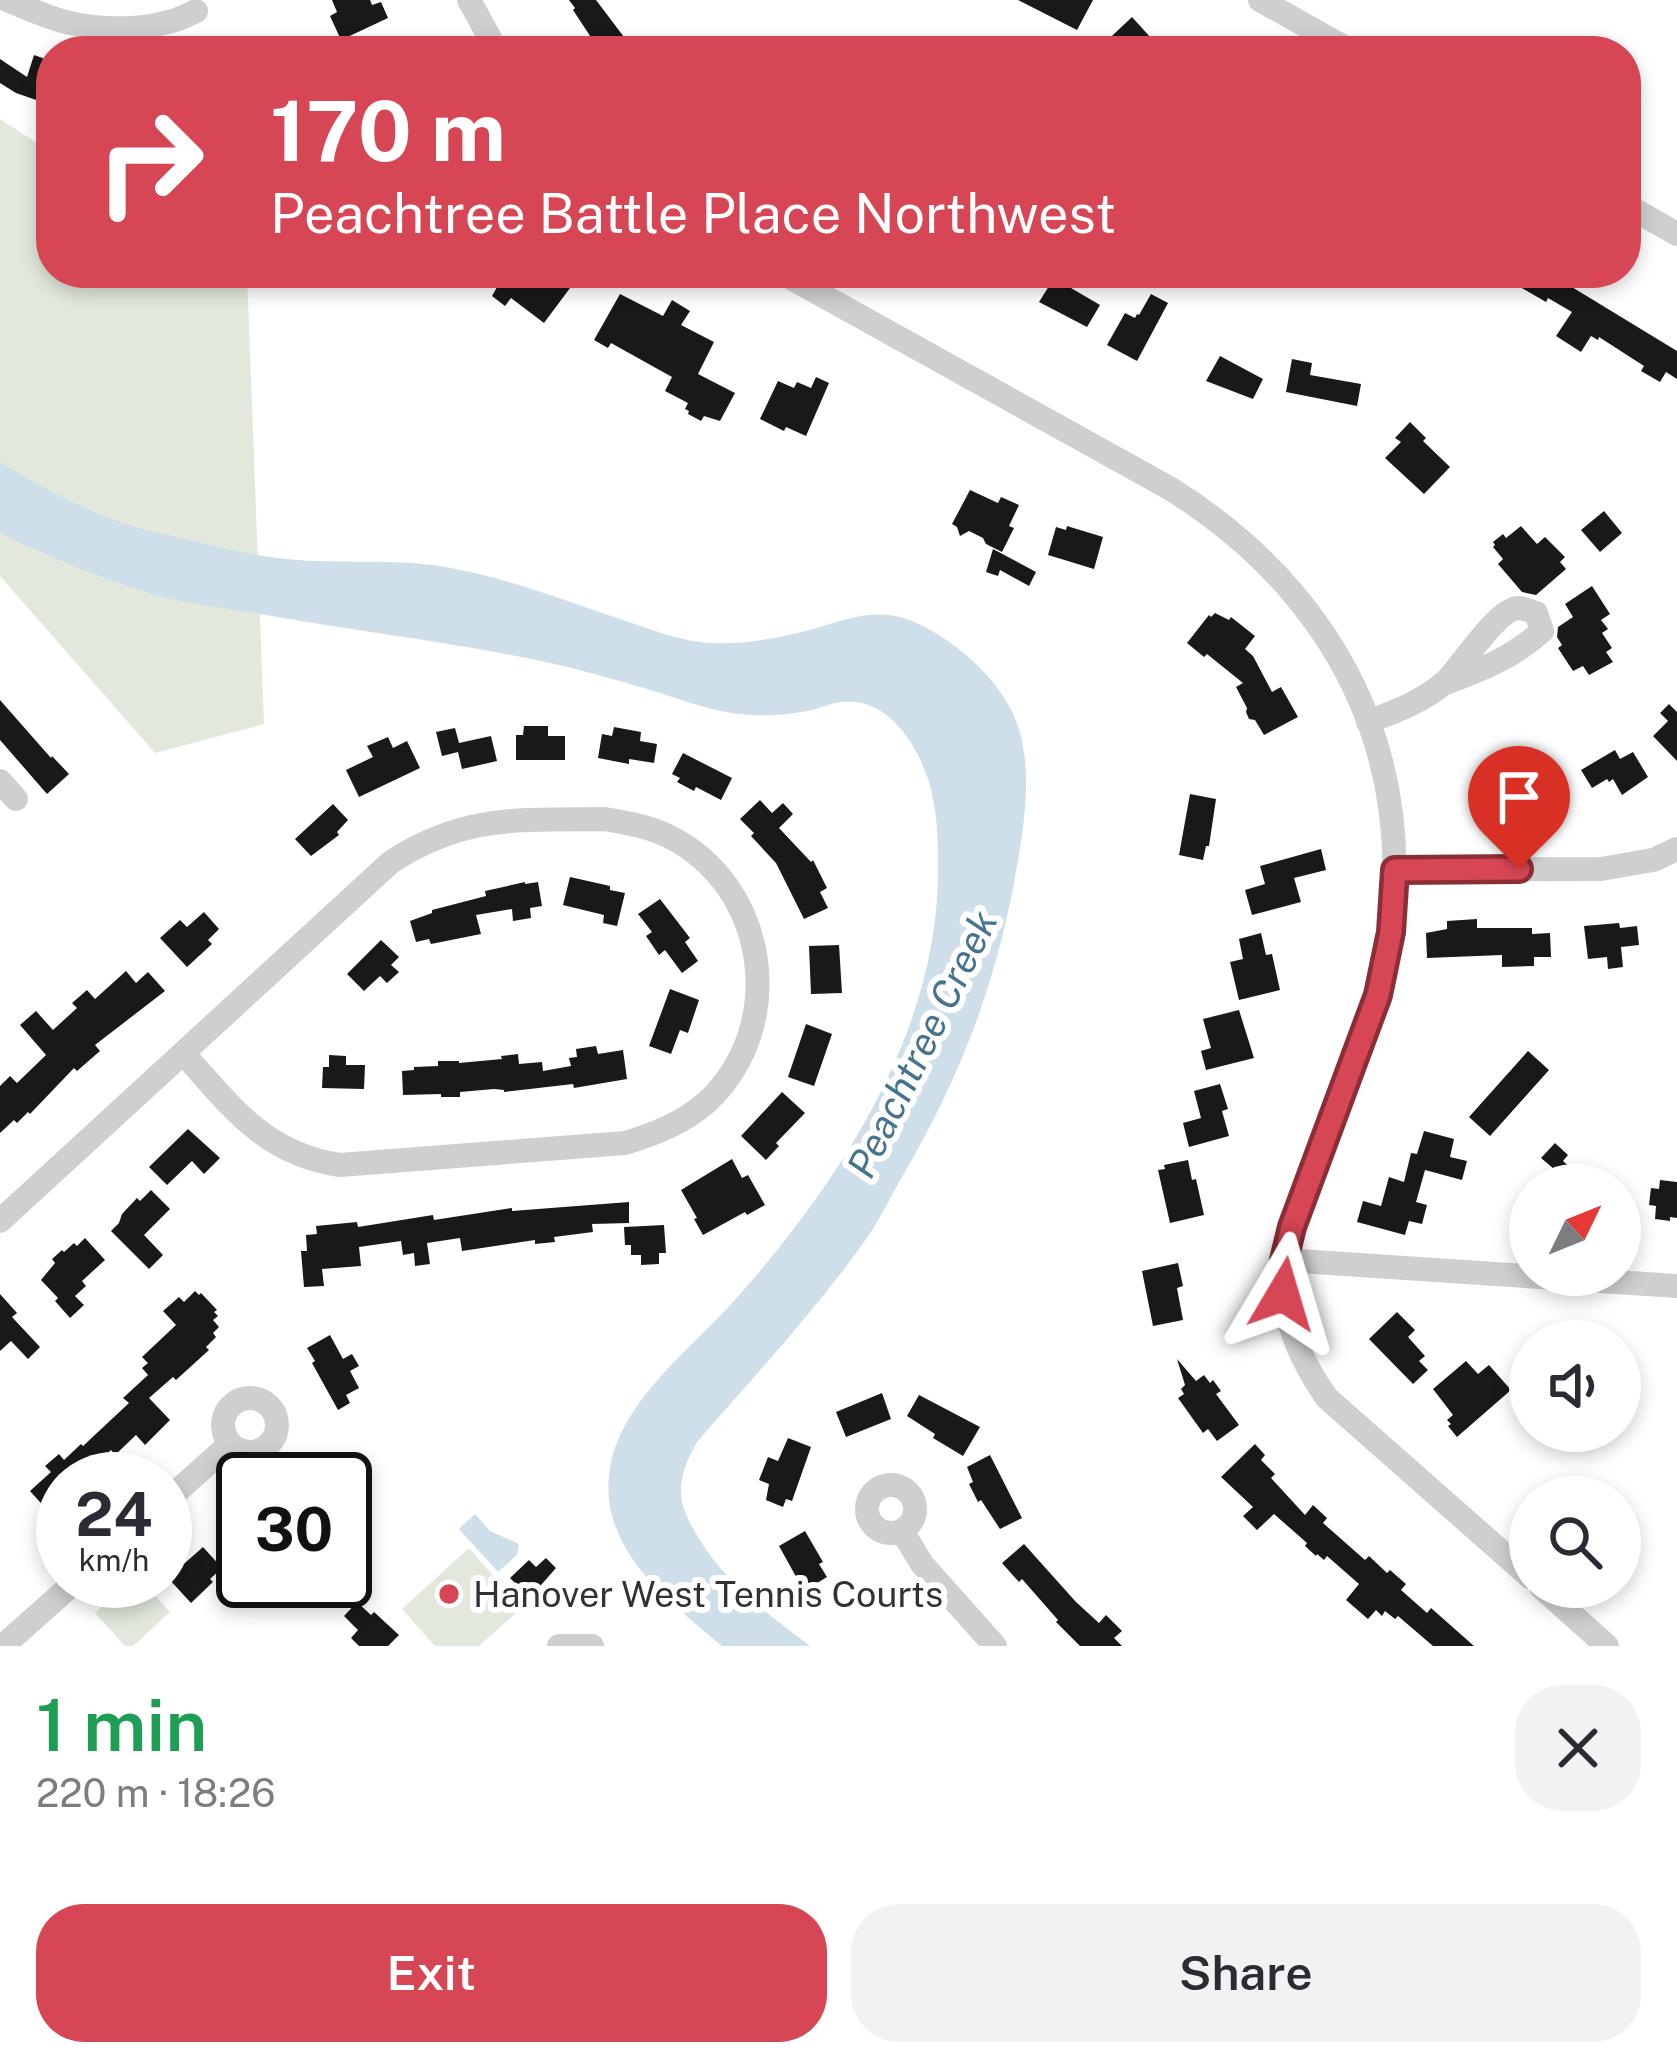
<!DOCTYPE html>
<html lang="en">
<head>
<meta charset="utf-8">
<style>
	:root { --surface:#fff; --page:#f2f2f3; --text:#2b2b33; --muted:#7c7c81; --accent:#d74654 }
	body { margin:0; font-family:"Public Sans",sans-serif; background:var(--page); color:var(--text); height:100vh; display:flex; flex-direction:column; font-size:45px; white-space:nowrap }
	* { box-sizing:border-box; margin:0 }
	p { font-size:39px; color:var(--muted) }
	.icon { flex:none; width:66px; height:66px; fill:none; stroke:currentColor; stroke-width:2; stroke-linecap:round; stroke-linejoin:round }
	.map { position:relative; height:1646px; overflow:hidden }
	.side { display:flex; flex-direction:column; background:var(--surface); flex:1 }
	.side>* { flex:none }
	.guide { position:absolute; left:36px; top:36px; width:1605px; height:252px; border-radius:48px; box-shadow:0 6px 18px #0003; background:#d74654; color:#fff; overflow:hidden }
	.needle { width:78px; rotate:47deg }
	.buttons { position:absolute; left:1509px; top:1164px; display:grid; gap:24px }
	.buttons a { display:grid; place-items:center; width:132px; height:132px; border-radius:50%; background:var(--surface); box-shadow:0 6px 18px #0003; font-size:60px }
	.speed { position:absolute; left:36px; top:1452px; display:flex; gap:24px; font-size:60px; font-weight:700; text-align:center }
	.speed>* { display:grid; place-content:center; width:156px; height:156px; border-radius:50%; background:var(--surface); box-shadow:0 6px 18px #0003; line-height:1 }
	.speed small { font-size:30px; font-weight:400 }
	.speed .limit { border:6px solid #111; border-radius:18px; background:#fff; color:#111 }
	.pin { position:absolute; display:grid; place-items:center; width:102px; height:102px; color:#fff; margin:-123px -51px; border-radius:50% 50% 50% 0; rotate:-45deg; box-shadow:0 0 12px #0007 }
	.pin .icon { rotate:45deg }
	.me { position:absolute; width:132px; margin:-66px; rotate:7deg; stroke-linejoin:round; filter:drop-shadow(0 0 9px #0008) }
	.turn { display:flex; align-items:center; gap:42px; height:252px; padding:0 36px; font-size:54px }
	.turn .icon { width:156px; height:156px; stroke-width:2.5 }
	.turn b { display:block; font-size:84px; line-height:102px }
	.round { display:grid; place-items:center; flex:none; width:126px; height:126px; border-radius:48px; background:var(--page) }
	.head { display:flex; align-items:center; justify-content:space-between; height:204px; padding:0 36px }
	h1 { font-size:72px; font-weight:600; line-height:90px; color:#1e9e55 }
	.primary-button { display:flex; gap:24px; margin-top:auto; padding:24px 36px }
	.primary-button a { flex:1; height:138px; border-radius:48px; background:var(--accent); color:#fff; font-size:48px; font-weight:600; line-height:138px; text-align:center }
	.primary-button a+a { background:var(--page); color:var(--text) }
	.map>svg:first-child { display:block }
</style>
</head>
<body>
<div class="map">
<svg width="1677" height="1646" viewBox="0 0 1677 1646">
	<rect width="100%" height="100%" fill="#fff"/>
	<path fill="#e2e8dc" d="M 0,119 L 51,152 L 51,273 L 247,273 L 264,724 L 155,753 L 0,576 Z
		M 469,1548 L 522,1608 L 479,1646 L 435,1646 L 402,1609 Z
		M 131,1581 L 142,1581 L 170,1612 L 133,1646 L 125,1646 L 95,1613 Z"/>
	<path fill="#cedfe9" d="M 0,462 C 38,485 78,507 120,522 C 144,531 170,535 194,541 C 228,549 263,558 298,560 C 349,564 400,558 451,568 C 511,579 568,602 626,621 C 653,630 680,641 709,643 C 743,645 780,638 813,629 C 845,620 873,608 907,619 C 950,635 1000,678 1016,721 C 1032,762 1026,812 1019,854 C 1000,974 963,1073 902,1177 C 891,1196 881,1217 869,1235 C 818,1308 755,1375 697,1442 C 689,1457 682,1470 681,1487 C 680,1504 687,1518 695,1532 C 727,1586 762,1609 810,1646 L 722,1646 C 668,1600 597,1549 610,1468 C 621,1401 691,1349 734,1301 C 840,1182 941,1029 938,863 C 938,825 936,790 918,755 C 902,725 878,698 841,702 C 831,703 821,708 812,710 C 785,716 758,717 731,713 C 702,708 673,697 644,688 C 606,677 567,666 527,658 C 435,640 341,629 248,612 C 219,607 188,604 159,596 C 105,580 51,558 0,533 Z
		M 475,1514 L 490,1531 L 519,1544 L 517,1555 L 498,1572 L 459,1529 Z"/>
	<path fill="#191919" d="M 332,0 L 370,0 L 372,5 L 381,2 L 388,18 L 341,40 L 330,16 L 337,12 Z
		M 569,0 L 596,0 L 624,37 L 606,51 L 600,51 L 573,10 L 575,8 Z
		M 1018,0 L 1093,0 L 1077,30 Z
		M 1132,17 L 1151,38 L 1137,51 L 1096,51 Z
		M 34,55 L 51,61 L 51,94 L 46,92 L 42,102 L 16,93 L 0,83 L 0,59 L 27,77 Z
		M 505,273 L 534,273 L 546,282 L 552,273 L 570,288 L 544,323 L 511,298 L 505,306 L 492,296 Z
		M 1496,273 L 1566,273 L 1562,281 L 1677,351 L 1677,379 L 1666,372 L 1660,382 L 1641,371 L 1644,366 L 1599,337 L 1598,340 L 1591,336 L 1581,352 L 1556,336 L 1572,312 L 1548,298 L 1546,302 Z
		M 1054,278 L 1100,305 L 1087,327 L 1039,302 Z
		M 620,294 L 663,316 L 672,300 L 690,311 L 681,325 L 714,342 L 698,374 L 735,393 L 720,421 L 704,416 L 701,421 L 688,414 L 689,411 L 685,409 L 688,403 L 665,391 L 672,377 L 611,343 L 608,348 L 594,340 Z
		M 1151,294 L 1168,303 L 1137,361 L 1107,345 L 1125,313 L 1135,318 L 1137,314 L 1139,315 Z
		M 1220,356 L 1263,379 L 1253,399 L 1206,381 Z
		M 1292,359 L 1312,363 L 1310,375 L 1361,384 L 1357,406 L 1286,392 Z
		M 816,377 L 829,383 L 806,436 L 786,427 L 784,431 L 760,419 L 778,381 L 794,388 L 797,382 L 811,388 Z
		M 1410,422 L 1426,438 L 1423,441 L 1450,467 L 1424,494 L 1385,458 L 1401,442 L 1395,438 Z
		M 970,490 L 998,503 L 1001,497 L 1019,505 L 1009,526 L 1014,528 L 1002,552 L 986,544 L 983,538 L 969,531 L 960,536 L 957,527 L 952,524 Z
		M 1604,511 L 1622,533 L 1600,552 L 1581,530 Z
		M 1067,526 L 1103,537 L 1094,569 L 1048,555 L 1056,527 L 1066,530 Z
		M 1521,526 L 1537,544 L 1545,537 L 1565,557 L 1560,562 L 1566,569 L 1536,595 L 1522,592 L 1498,564 L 1503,559 L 1493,547 L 1495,545 L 1493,542 L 1503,534 L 1506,538 Z
		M 993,549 L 1036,572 L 1029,586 L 1000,570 L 998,576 L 986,572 Z
		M 1592,586 L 1610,614 L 1601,620 L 1608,629 L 1602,633 L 1612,648 L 1606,652 L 1613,662 L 1589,675 L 1583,666 L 1573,671 L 1558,648 L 1562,645 L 1557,637 L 1558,627 L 1573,617 L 1565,604 Z
		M 1215,613 L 1229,620 L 1231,617 L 1255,636 L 1245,649 L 1253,656 L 1272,692 L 1281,687 L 1298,717 L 1264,735 L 1255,720 L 1249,719 L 1246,712 L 1247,708 L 1236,687 L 1243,683 L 1207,654 L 1204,657 L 1187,643 L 1209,615 L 1211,617 Z
		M 0,700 L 51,758 L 52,756 L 69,774 L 47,794 L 0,740 Z
		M 1669,704 L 1677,712 L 1677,761 L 1653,736 L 1668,721 L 1660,713 Z
		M 524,726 L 548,726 L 548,736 L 565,736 L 565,760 L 516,760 L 516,735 L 523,735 Z
		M 614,727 L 641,732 L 640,741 L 657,744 L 654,763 L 629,759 L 629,764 L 598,758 L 602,734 L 612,736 Z
		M 455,728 L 459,743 L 491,736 L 497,761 L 462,769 L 458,752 L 442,756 L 436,732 Z
		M 388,737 L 393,748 L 407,741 L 420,768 L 359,797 L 346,770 L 373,757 L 367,746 Z
		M 1615,750 L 1620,759 L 1633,752 L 1648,777 L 1622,795 L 1613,779 L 1609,782 L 1607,779 L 1592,788 L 1581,770 Z
		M 683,753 L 732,778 L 721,800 L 696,787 L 694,791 L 677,782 L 680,778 L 672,774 Z
		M 1524,773 L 1533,823 L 1508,827 L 1505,809 L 1499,811 L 1496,796 L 1502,795 L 1499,777 Z
		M 1190,794 L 1216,799 L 1209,846 L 1206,846 L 1203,860 L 1179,855 Z
		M 760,800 L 772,813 L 783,803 L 793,814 L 779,828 L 811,862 L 813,860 L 827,888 L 820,892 L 828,908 L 804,919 L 776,863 L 751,836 L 754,833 L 740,819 Z
		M 333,804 L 348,820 L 337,832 L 339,835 L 311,856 L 295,839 Z
		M 1321,849 L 1326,870 L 1294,878 L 1301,902 L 1252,915 L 1245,890 L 1265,884 L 1260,866 Z
		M 570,877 L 610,886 L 610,890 L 625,893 L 617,926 L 603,923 L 604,915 L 563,905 Z
		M 525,882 L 525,884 L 538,882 L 542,906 L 530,908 L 531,918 L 513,921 L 512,909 L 476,915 L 481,934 L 431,944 L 429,939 L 416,942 L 410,921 L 432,913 L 432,910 L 486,896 L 485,891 Z
		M 660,899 L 690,938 L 685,942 L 698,961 L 682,973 L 665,950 L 659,955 L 646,936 L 652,932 L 638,914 Z
		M 204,912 L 219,929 L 208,940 L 212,944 L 187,967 L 160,938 L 180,920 L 187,927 Z
		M 1477,919 L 1477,928 L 1532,928 L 1532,934 L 1550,933 L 1551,957 L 1534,957 L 1534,966 L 1502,967 L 1502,955 L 1427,958 L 1426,933 L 1447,929 L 1447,921 Z
		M 1619,923 L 1620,928 L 1637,926 L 1639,945 L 1621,947 L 1623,967 L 1608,969 L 1607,957 L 1588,959 L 1584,926 Z
		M 1261,933 L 1266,955 L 1272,954 L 1280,990 L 1239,1000 L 1230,962 L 1243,959 L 1239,939 Z
		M 381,940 L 399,957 L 391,965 L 399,972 L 387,983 L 380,976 L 364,991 L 347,974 Z
		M 839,945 L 842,993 L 811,994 L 809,946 Z
		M 126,971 L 136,983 L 148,972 L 165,991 L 95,1045 L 100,1051 L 77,1071 L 74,1068 L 30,1114 L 28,1112 L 17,1123 L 14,1120 L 0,1133 L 0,1086 L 10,1076 L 17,1083 L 46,1055 L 20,1025 L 36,1011 L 53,1030 L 77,1008 L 72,1003 L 87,990 L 95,999 Z
		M 670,989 L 699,1000 L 688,1033 L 680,1030 L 671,1054 L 649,1046 Z
		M 1239,1010 L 1254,1058 L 1206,1070 L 1201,1051 L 1211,1048 L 1203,1019 Z
		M 806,1024 L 832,1034 L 814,1086 L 788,1077 Z
		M 596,1046 L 598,1054 L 623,1050 L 627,1079 L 574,1088 L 573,1084 L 504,1092 L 504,1090 L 494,1089 L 460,1092 L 460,1097 L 441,1097 L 441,1094 L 403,1095 L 402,1071 L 414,1070 L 414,1067 L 438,1066 L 438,1061 L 459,1061 L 459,1063 L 502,1059 L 501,1056 L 518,1054 L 519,1064 L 542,1062 L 543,1071 L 571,1066 L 569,1058 L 577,1057 L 576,1049 Z
		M 1528,1051 L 1549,1070 L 1490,1136 L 1469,1117 Z
		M 329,1055 L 346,1056 L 346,1065 L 365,1065 L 364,1089 L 322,1088 L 323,1067 L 329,1067 Z
		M 1220,1084 L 1228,1109 L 1222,1111 L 1229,1136 L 1189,1147 L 1183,1123 L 1201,1118 L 1194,1091 Z
		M 782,1092 L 805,1113 L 776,1143 L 779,1146 L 766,1160 L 741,1136 Z
		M 188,1129 L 220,1158 L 204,1174 L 192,1161 L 167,1185 L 149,1167 Z
		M 1424,1131 L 1454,1139 L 1450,1157 L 1467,1161 L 1462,1180 L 1425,1170 L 1416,1202 L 1427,1205 L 1422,1224 L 1409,1221 L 1405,1235 L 1357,1222 L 1363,1201 L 1381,1206 L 1389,1177 L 1404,1182 L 1411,1153 L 1417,1154 Z
		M 1555,1143 L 1568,1155 L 1563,1161 L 1590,1185 L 1552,1185 L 1545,1179 L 1554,1169 L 1541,1158 Z
		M 732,1159 L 742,1178 L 748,1175 L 765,1205 L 747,1215 L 745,1212 L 703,1235 L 694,1219 L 697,1218 L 681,1190 Z
		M 1188,1160 L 1192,1180 L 1196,1179 L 1204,1215 L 1170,1223 L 1158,1170 L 1165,1169 L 1164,1165 Z
		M 1660,1180 L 1677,1182 L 1677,1218 L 1670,1217 L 1670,1221 L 1655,1219 L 1656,1206 L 1649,1205 L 1651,1188 L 1659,1189 Z
		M 151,1190 L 170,1209 L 144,1235 L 163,1255 L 149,1269 L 111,1231 L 119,1223 L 122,1214 L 137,1198 L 140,1201 Z
		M 629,1202 L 629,1223 L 592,1224 L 593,1232 L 554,1237 L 555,1242 L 535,1244 L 535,1240 L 462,1251 L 460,1238 L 427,1243 L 430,1264 L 415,1266 L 414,1253 L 403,1255 L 401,1241 L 359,1247 L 361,1266 L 322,1269 L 324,1286 L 304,1287 L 301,1251 L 307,1251 L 306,1235 L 317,1234 L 316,1226 L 357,1222 L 358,1227 L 433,1215 L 434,1220 L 512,1208 L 512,1211 Z
		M 664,1225 L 666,1253 L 659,1253 L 659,1264 L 641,1265 L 641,1255 L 631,1255 L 631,1245 L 625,1245 L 624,1227 Z
		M 85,1238 L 105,1260 L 82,1281 L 86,1286 L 75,1296 L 84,1305 L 70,1318 L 55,1301 L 58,1298 L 41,1280 L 55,1263 L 52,1259 L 62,1250 L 64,1252 L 74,1243 L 77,1246 Z
		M 1178,1263 L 1183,1286 L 1177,1288 L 1183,1320 L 1153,1326 L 1142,1271 Z
		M 195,1291 L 199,1295 L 201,1293 L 217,1310 L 214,1312 L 218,1316 L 213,1320 L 219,1327 L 213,1333 L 216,1337 L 206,1347 L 209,1350 L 176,1380 L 173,1377 L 149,1398 L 170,1420 L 145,1445 L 136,1435 L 115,1455 L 111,1450 L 87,1473 L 93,1479 L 63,1479 L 63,1499 L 49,1512 L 30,1491 L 51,1472 L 45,1466 L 59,1454 L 64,1460 L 81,1444 L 83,1446 L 129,1403 L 123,1398 L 148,1375 L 142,1368 L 148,1363 L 142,1357 L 176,1325 L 163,1311 L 179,1297 L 184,1302 Z
		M 0,1294 L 17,1313 L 12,1317 L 40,1347 L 28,1359 L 11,1341 L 0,1351 Z
		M 1397,1312 L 1415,1330 L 1408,1337 L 1425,1356 L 1419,1361 L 1428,1370 L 1413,1384 L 1369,1339 Z
		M 330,1335 L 343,1359 L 352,1354 L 359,1366 L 350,1371 L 359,1388 L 346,1395 L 350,1403 L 338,1410 L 312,1363 L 315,1361 L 307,1348 Z
		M 1177,1359 L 1196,1381 L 1204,1375 L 1210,1383 L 1213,1380 L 1221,1391 L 1216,1394 L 1239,1425 L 1217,1441 L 1208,1429 L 1203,1433 L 1178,1398 L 1184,1394 L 1181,1389 L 1185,1385 Z
		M 1466,1361 L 1478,1374 L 1489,1365 L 1511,1390 L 1457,1437 L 1448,1426 L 1451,1424 L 1447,1420 L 1453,1415 L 1433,1389 Z
		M 882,1393 L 891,1419 L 846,1437 L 836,1412 Z
		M 919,1395 L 980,1427 L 963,1456 L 933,1438 L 935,1434 L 907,1416 Z
		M 788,1438 L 811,1447 L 792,1501 L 786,1499 L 783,1507 L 766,1500 L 769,1484 L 759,1480 L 768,1457 L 778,1461 Z
		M 1255,1444 L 1265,1455 L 1261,1460 L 1275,1474 L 1271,1478 L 1305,1515 L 1313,1505 L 1327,1518 L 1323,1523 L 1365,1560 L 1369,1556 L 1387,1573 L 1390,1570 L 1406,1584 L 1401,1590 L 1427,1613 L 1431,1608 L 1474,1646 L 1433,1646 L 1398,1616 L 1395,1619 L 1385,1611 L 1382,1616 L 1376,1610 L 1368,1619 L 1346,1600 L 1359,1584 L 1327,1556 L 1324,1560 L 1317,1554 L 1316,1556 L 1305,1546 L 1307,1543 L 1274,1514 L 1257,1530 L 1243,1516 L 1253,1507 L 1221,1477 Z
		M 990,1455 L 1022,1518 L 1000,1529 L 981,1500 L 978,1502 L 969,1484 L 973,1482 L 967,1467 Z
		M 805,1531 L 823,1562 L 819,1564 L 827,1577 L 804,1591 L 779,1546 Z
		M 1024,1544 L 1076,1602 L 1099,1623 L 1106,1615 L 1122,1631 L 1114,1638 L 1122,1646 L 1080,1646 L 1056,1622 L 1058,1620 L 1022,1579 L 1019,1582 L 1002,1563 Z
		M 203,1547 L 222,1568 L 210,1579 L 213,1582 L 191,1603 L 168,1578 Z
		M 546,1558 L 556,1568 L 527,1601 L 515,1588 L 517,1585 L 510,1578 L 529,1560 L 536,1567 Z
		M 357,1602 L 371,1615 L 374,1612 L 399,1635 L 388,1646 L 359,1646 L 351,1638 L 358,1630 L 344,1616 Z"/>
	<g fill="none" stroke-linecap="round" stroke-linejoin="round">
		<path stroke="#c9c9c9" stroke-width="3" stroke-dasharray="6 6" stroke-linecap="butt" d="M 97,1582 L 111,1599"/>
		<path stroke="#cfcfcf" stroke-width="24" d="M 7,0 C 25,7 44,16 62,21 C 105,32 157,32 196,11
			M 469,0 L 497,51
			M 1260,0 L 1351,51
			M 1626,205 L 1677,234
			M 782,273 L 1171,489 C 1365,611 1439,809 1368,1028 L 1292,1227 C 1276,1295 1287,1341 1327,1398 L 1530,1577
			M 1368,722 C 1394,712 1424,701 1445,682 C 1461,667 1497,609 1518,608 C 1524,608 1530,611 1536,613 L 1542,631 C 1514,657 1479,671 1443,684
			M 0,781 L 16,799
			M 605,819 C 626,823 648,826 668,836 C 768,885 789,1025 707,1102 C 683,1123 655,1134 625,1143 L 340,1165 C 264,1154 231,1106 183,1053 L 391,862 C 464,814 521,820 605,819 Z
			M 1395,870 L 1601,869 L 1653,860 L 1677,849
			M 0,1221 L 183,1053
			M 1284,1260 L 1677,1286
			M223 1425a27 27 0 1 1 54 0a27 27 0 1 1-54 0Z
			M867 1509a24 24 0 1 1 48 0a24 24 0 1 1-48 0Z
			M 165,1502 L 230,1444
			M 902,1531 L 922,1564 L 995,1646
			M 1541,1587 L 1607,1646
			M 3,1646 L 76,1581
			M 559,1646 L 592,1646"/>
	</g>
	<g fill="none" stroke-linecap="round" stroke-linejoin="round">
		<g stroke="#8c2e37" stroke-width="30">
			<path id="route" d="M 1283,1294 L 1284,1260 L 1292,1227 L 1378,995 L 1391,932 L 1395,870 L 1519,869"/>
		</g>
		<use href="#route" stroke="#d74654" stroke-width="21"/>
	</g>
	<circle fill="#d74654" stroke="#fff" stroke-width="4.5" cx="449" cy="1594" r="12"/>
	<g text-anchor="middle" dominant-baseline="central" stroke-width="12" stroke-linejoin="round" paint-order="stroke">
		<g font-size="36" fill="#323232" stroke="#fff" text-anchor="start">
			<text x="473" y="1594">Hanover West Tennis Courts</text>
		</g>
		<g font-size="39" font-style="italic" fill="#46748f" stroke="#fff">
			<text transform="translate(922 1044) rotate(-64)">Peachtree Creek</text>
		</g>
	</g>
</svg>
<div class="buttons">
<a><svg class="needle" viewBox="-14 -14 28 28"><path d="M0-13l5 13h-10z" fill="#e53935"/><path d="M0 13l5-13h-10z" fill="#7c7c81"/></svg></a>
<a><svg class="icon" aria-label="sound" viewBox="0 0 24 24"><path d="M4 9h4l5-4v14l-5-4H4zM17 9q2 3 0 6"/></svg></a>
<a><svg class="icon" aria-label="search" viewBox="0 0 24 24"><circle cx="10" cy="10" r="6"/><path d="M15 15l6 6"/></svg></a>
</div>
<div class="speed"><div>24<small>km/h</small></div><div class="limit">30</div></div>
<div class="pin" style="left:1519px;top:869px;background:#d93025"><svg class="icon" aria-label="arrive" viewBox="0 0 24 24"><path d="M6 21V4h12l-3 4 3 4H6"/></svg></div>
<svg class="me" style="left:1283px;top:1294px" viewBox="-20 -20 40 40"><path d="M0-17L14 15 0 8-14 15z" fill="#d74654" stroke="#fff" stroke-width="4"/></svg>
<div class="guide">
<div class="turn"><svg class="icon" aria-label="right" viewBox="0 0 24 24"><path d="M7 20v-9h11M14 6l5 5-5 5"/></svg><div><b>170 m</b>Peachtree Battle Place Northwest</div></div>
</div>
</div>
<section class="side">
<div class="head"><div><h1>1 min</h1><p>220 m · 18:26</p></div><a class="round"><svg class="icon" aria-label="close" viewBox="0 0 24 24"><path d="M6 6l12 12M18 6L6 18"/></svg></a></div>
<div class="primary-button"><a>Exit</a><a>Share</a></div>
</section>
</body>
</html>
